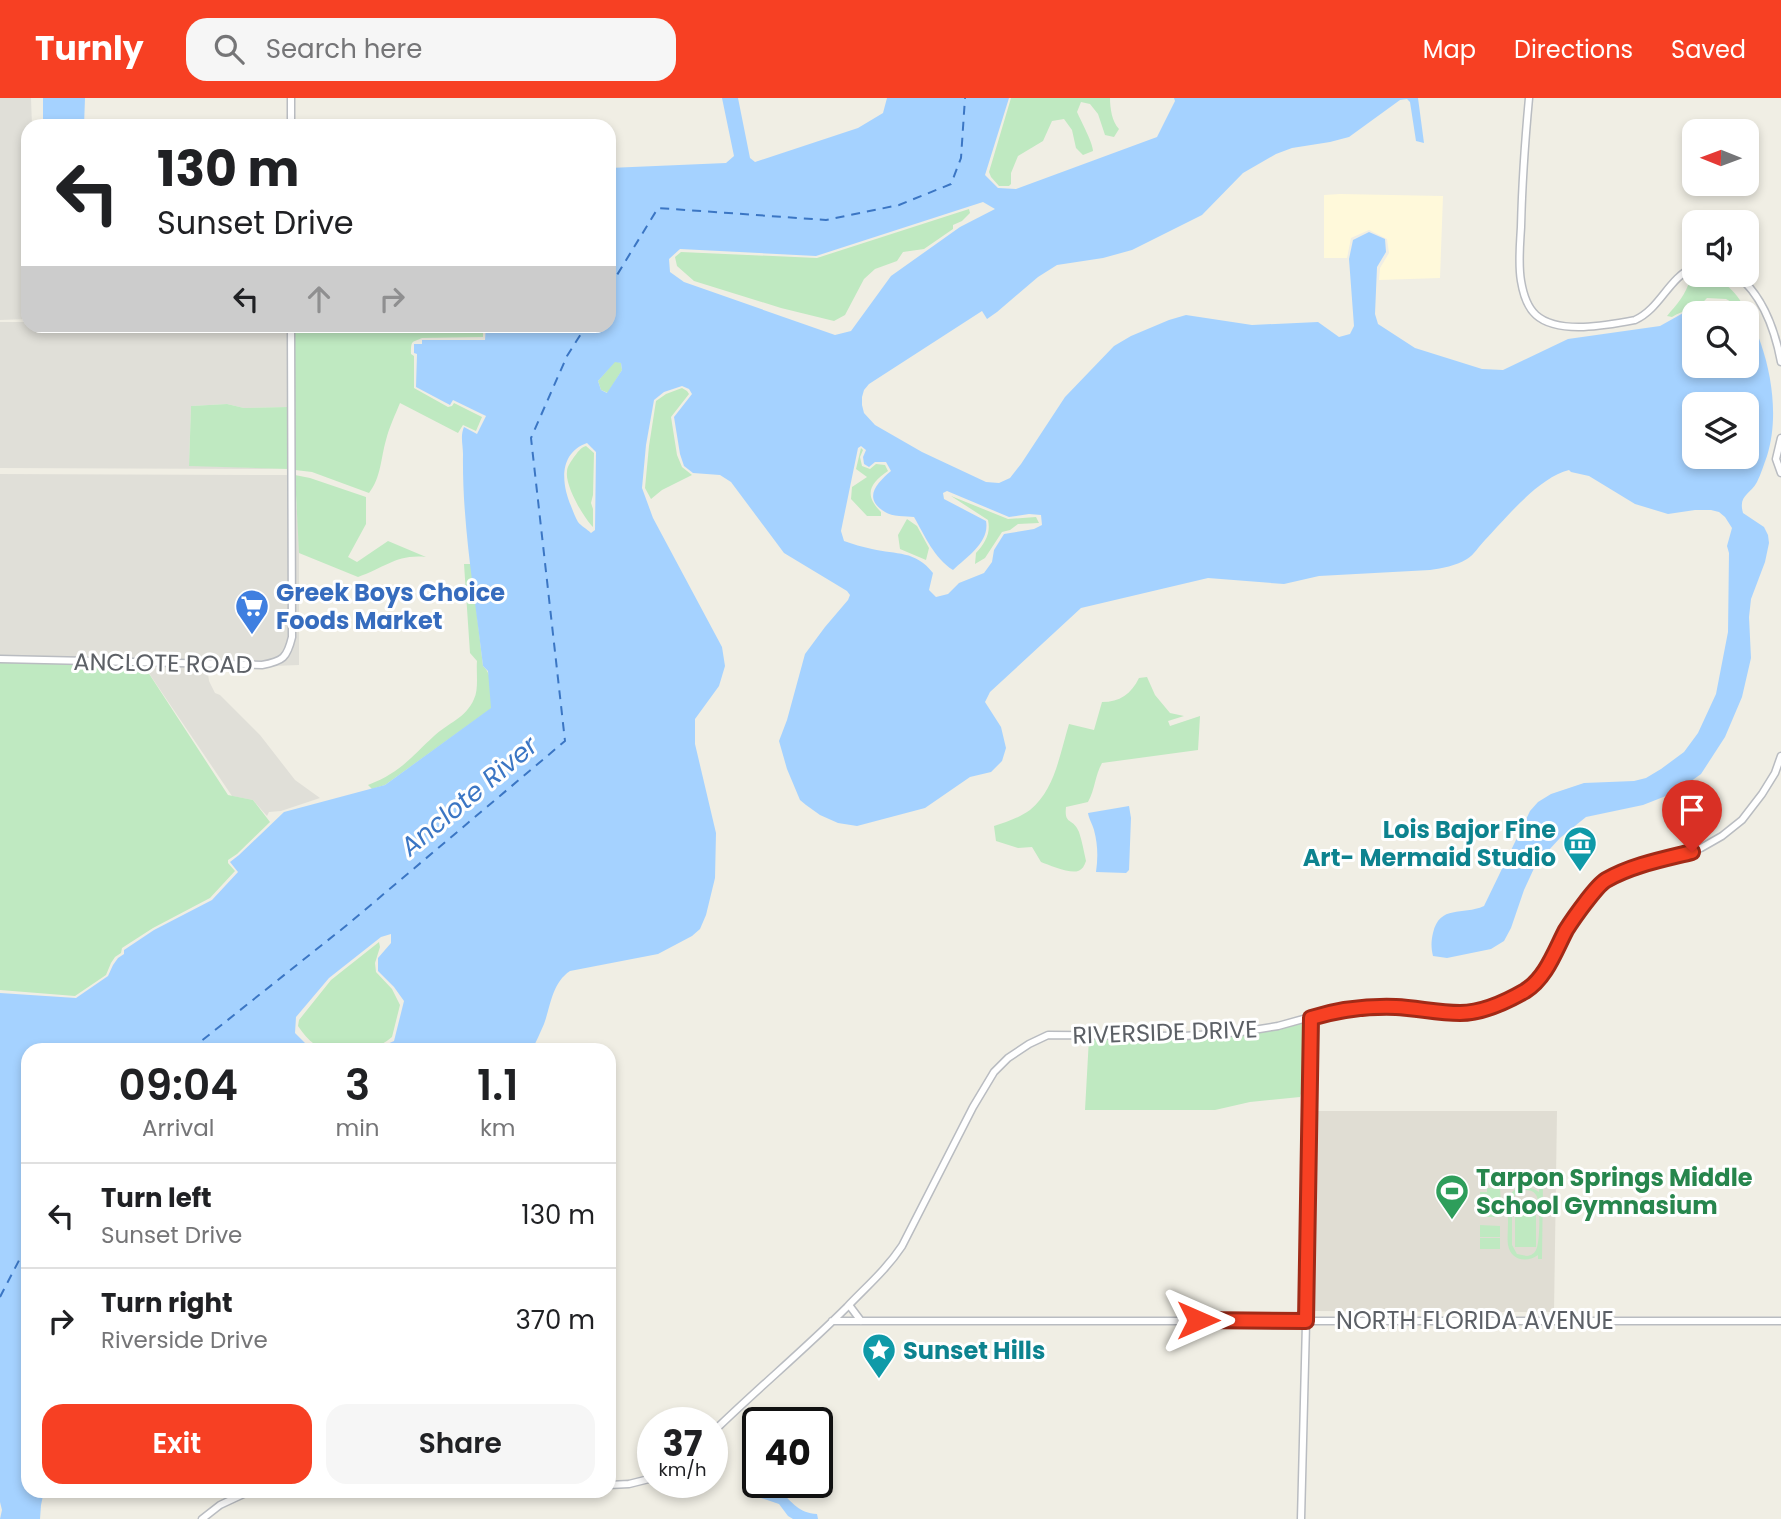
<!DOCTYPE html>
<html lang="en">
<head>
<meta charset="utf-8">
<style>
	:root { --surface:#fff; --page:#f6f6f6; --text:#202124; --muted:#757577; --line:#e0e0e0; --accent:#f74023 }
	body { margin:0; font-family:Poppins,sans-serif; background:var(--page); color:var(--text); height:100vh; display:flex; flex-direction:column; font-size:26px; white-space:nowrap }
	* { box-sizing:border-box; margin:0 }
	p { font-size:23px; color:var(--muted) }
	.icon { flex:none; width:38px; height:38px; fill:none; stroke:currentColor; stroke-width:2; stroke-linecap:round; stroke-linejoin:round }
	.map { position:relative; flex:1; overflow:hidden }
	.sheet { position:absolute; left:21px; top:945px; width:595px; height:455px; display:flex; flex-direction:column; background:var(--surface); border-radius:21px; box-shadow:0 4px 10px #0003 }
	.sheet>* { flex:none }
	.guide { position:absolute; left:21px; top:21px; width:595px; height:214px; border-radius:21px; box-shadow:0 4px 10px #0003; background:#fff; color:var(--text); overflow:hidden }
	.needle { width:46px; rotate:271deg }
	.fabs { position:absolute; left:1682px; top:21px; display:grid; gap:14px }
	.fabs a { display:grid; place-items:center; width:77px; height:77px; border-radius:14px; background:var(--surface); box-shadow:0 4px 10px #0003; font-size:35px }
	.speed { position:absolute; left:637px; top:1309px; display:flex; gap:14px; font-size:35px; font-weight:700; text-align:center }
	.speed>* { display:grid; place-content:center; width:91px; height:91px; border-radius:50%; background:var(--surface); box-shadow:0 4px 10px #0003; line-height:1 }
	.speed small { font-size:18px; font-weight:400 }
	.speed .limit { border:4px solid #111; border-radius:10px; background:#fff; color:#111 }
	.pin { position:absolute; display:grid; place-items:center; width:60px; height:60px; color:#fff; margin:-72px -30px; border-radius:50% 50% 50% 0; rotate:-45deg; box-shadow:0 0 7px #0007 }
	.pin .icon { rotate:45deg }
	.me { position:absolute; width:77px; margin:-38px; rotate:90deg; stroke-linejoin:round; filter:drop-shadow(0 0 5px #0008) }
	.turn { display:flex; align-items:center; gap:24px; height:147px; padding:0 21px; font-size:32px }
	.turn .icon { width:91px; height:91px; stroke-width:2.5 }
	.turn b { display:block; font-size:49px; line-height:60px }
	.lanes { display:flex; align-items:center; height:66px; padding:0 21px; background:#0003; justify-content:center; gap:35px; direction:ltr }
	.lanes .off { opacity:.35 }
	.eta { display:flex; justify-content:space-evenly; align-items:center; height:119px; text-align:center }
	.eta b { font-size:42px; font-weight:600; line-height:49px }
	.cta { display:flex; gap:14px; margin-top:auto; padding:14px 21px }
	.cta a { flex:1; height:80px; border-radius:21px; background:var(--accent); color:#fff; font-size:28px; font-weight:600; line-height:80px; text-align:center }
	.cta a+a { background:var(--page); color:var(--text) }
	ul { padding:0; list-style:none }
	li { display:flex; align-items:center; gap:21px; height:105px; padding:0 21px; border-top:2px solid var(--line) }
	li div { flex:1 }
	li b { display:block; font-size:26px }
	li em { font-style:normal }
	header { display:flex; align-items:center; gap:42px; box-sizing:border-box; height:98px; padding:0 35px; background:var(--accent); color:#fff }
	header strong { font-size:33px }
	nav { display:flex; gap:38px; margin-inline-start:auto; font-size:24px }
	.search { width:490px; height:63px; background:var(--page); display:flex; align-items:center; gap:18px; box-sizing:border-box; padding:0 24px; border-radius:21px; color:var(--muted); font-size:26px }
	.map>svg:first-child { display:block }
</style>
</head>
<body>
<header>
<strong>Turnly</strong>
<div class="search"><svg class="icon" aria-label="search" viewBox="0 0 24 24"><circle cx="10" cy="10" r="6"/><path d="M15 15l6 6"/></svg>Search here</div>
<nav><a>Map</a><a>Directions</a><a>Saved</a></nav>
</header>
<div class="map">
<svg width="1781" height="1421" viewBox="0 0 1781 1421">
	<rect width="100%" height="100%" fill="#f0eee4"/>
	<path fill="#fff9da" d="M 1340,96 L 1443,98 L 1440,180 L 1379,182 L 1380,170 L 1389,155 L 1387,141 L 1369,132 L 1351,140 L 1347,160 L 1324,160 L 1324,97 Z"/>
	<path fill="#e0dfd8" d="M 0,0 L 31,0 L 32,28 L 28,28 L 28,221 L 0,222 Z
		M 0,224 L 28,224 L 28,228 L 287,228 L 288,309 L 244,310 L 227,306 L 191,308 L 189,367 L 288,371 L 0,370 Z
		M 0,376 L 288,377 L 289,539 L 286,552 L 282,558 L 262,564 L 0,558 Z
		M 295,393 L 299,434 L 299,567 L 273,568 L 286,562 L 292,554 L 295,540 Z
		M 144,568 L 207,569 L 209,583 L 215,595 L 220,597 L 260,637 L 295,682 L 320,700 L 281,713 L 269,714 L 267,718 L 253,702 L 232,698 Z"/>
	<path fill="#e0ddd3" d="M 1317,1013 L 1557,1013 L 1554,1214 L 1314,1213 Z"/>
	<path fill="#bfe9c1" fill-rule="evenodd" d="M 1011,0 L 1110,0 C 1110,10 1112,24 1119,31 L 1114,39 L 1105,37 L 1098,16 L 1090,6 L 1081,4 L 1077,14 C 1081,23 1093,45 1093,53 L 1083,57 L 1076,50 L 1072,32 L 1064,21 L 1052,23 L 1043,43 L 1018,58 L 1011,75 L 1011,86 L 1009,88 L 999,88 L 991,79 L 989,74 Z
		M 969,111 L 970,115 L 962,123 L 953,127 L 953,131 L 924,151 L 903,154 L 897,163 L 875,171 L 864,181 L 845,217 L 834,223 L 781,210 L 694,183 L 677,168 L 675,159 L 681,154 L 817,160 Z
		M 1696,177 C 1721,177 1735,192 1746,212 L 1726,201 L 1707,200 C 1699,210 1683,212 1672,219 L 1667,218 C 1677,206 1686,197 1690,181 Z
		M 295,228 L 483,228 L 483,239 L 422,240 C 412,245 411,241 411,256 L 414,258 L 414,290 L 448,309 L 452,308 L 454,305 L 482,319 L 476,333 L 463,327 L 458,335 L 400,305 C 395,317 389,330 386,342 C 381,359 381,380 369,395 L 312,374 L 295,372 Z
		M 615,263 L 621,265 L 622,272 L 608,295 L 601,292 L 598,283 Z
		M 682,290 L 687,293 L 689,296 L 671,319 L 677,357 L 682,369 L 692,377 L 662,392 L 651,401 L 645,390 L 649,348 L 656,303 L 666,296 Z
		M 227,306 L 244,310 L 288,309 L 288,371 L 189,368 L 191,308 Z
		M 586,348 L 594,355 L 593,397 L 591,405 L 593,411 L 593,429 C 583,419 565,387 567,374 C 567,368 571,364 574,359 C 578,354 580,350 586,348 Z
		M 861,350 L 863,352 L 860,359 L 862,368 L 870,371 L 876,366 L 885,367 L 888,373 C 869,386 864,397 881,414 L 881,418 L 867,418 L 851,401 L 852,389 L 867,379 L 856,371 Z
		M 295,377 L 310,380 L 366,399 L 366,426 L 348,459 L 357,464 L 388,443 L 426,459 C 396,456 385,470 358,479 L 299,455 Z
		M 951,398 L 1008,421 L 1036,419 L 1039,425 L 1018,426 L 1010,432 L 1002,434 L 985,460 L 975,466 L 976,455 C 985,445 991,435 988,422 Z
		M 907,421 L 917,428 L 929,450 L 926,462 L 900,451 L 898,437 Z
		M 464,466 L 471,466 L 483,568 C 494,578 491,596 492,610 L 385,687 L 372,691 L 368,687 C 401,674 409,661 434,638 C 448,625 466,620 474,601 C 479,591 476,574 477,563 L 470,555 Z
		M 0,564 L 144,568 L 228,697 L 253,702 L 270,724 L 237,756 L 228,762 L 228,765 L 235,773 L 210,800 L 153,830 L 122,850 L 121,855 L 115,859 L 111,865 L 106,877 L 75,898 L 0,892 Z
		M 1147,579 L 1155,597 L 1170,615 L 1184,618 L 1168,623 L 1170,628 L 1200,618 L 1198,652 L 1102,665 C 1095,677 1095,692 1088,704 L 1066,709 C 1064,728 1073,719 1079,734 C 1082,743 1084,754 1086,763 C 1084,768 1083,771 1078,773 C 1070,776 1049,767 1041,764 L 1032,749 L 1018,750 L 996,743 L 994,728 C 1006,724 1019,720 1030,712 C 1055,692 1060,655 1069,626 L 1094,632 L 1102,604 C 1120,604 1131,596 1139,580 Z
		M 379,844 L 380,849 L 375,865 L 376,874 L 392,891 L 400,907 L 392,939 C 376,953 371,944 355,948 C 351,949 348,952 344,952 C 322,955 310,946 298,928 L 299,922 L 331,882 Z
		M 1304,924 L 1303,988 L 1300,999 L 1250,1004 L 1215,1012 L 1085,1012 L 1089,940 L 1181,940 L 1239,938 Z
		M 1539,1084 L 1543,1084 L 1542,1161 L 1538,1161 L 1538,1157 C 1527,1165 1511,1163 1508,1147 C 1507,1140 1508,1132 1508,1125 C 1508,1118 1507,1109 1509,1102 C 1512,1086 1528,1086 1539,1094 ZM 1522,1092 C 1528,1092 1533,1092 1536,1097 C 1541,1103 1540,1146 1536,1152 C 1533,1157 1531,1157 1527,1158 L 1517,1156 L 1512,1147 L 1512,1103 L 1515,1097 Z
		M 1487,1090 L 1500,1090 L 1501,1106 L 1480,1106 L 1480,1094 L 1487,1094 Z
		M 1515,1102 L 1536,1102 L 1536,1149 L 1515,1149 Z
		M 1480,1108 L 1500,1108 L 1500,1119 L 1480,1119 Z
		M 1480,1127 L 1500,1128 L 1500,1139 L 1480,1139 Z
		M 1480,1140 L 1500,1140 L 1500,1151 L 1480,1151 Z"/>
	<path fill="#a5d2ff" fill-rule="evenodd" d="M 43,0 L 85,0 L 84,28 L 43,28 Z
		M 722,0 L 738,0 L 750,60 L 755,64 L 858,30 L 883,15 L 887,0 L 1009,0 L 985,77 L 998,90 L 1016,91 L 1157,39 L 1175,3 L 1174,0 L 1418,0 L 1424,45 L 1416,43 L 1410,4 L 1407,1 L 1400,2 L 1349,39 L 1330,44 L 1292,50 L 1276,56 L 1243,75 L 1202,117 L 1132,152 L 1103,160 L 1057,167 L 1038,179 L 997,214 L 987,221 L 982,213 L 869,286 L 864,292 L 862,299 L 862,307 L 864,315 L 875,327 L 922,354 L 986,384 L 999,385 L 1010,380 L 1021,366 L 1065,299 L 1114,248 L 1131,238 L 1169,222 L 1186,217 L 1252,227 L 1318,224 L 1339,239 L 1350,236 L 1354,228 L 1349,161 L 1353,142 L 1369,134 L 1385,141 L 1386,154 L 1377,169 L 1375,216 L 1378,226 L 1415,250 L 1482,271 L 1503,272 L 1568,241 L 1660,228 L 1685,214 L 1703,209 L 1707,203 L 1725,204 L 1746,215 L 1694,215 L 1694,268 L 1746,268 L 1746,216 L 1748,216 C 1752,226 1758,236 1761,246 C 1773,281 1778,323 1767,358 C 1764,366 1761,376 1757,384 C 1750,397 1738,397 1743,415 L 1764,429 L 1768,437 L 1769,445 L 1765,464 L 1751,501 L 1749,519 L 1751,560 L 1742,599 L 1725,639 L 1701,676 L 1676,694 L 1643,707 L 1586,719 L 1560,740 L 1536,766 L 1524,792 L 1511,830 L 1504,843 L 1491,851 L 1447,860 L 1433,858 C 1431,850 1431,843 1433,835 C 1440,806 1462,818 1484,808 L 1530,713 L 1538,704 L 1551,696 L 1584,685 L 1634,683 L 1646,680 L 1661,671 L 1684,654 L 1698,635 L 1716,596 L 1728,534 L 1729,455 L 1727,448 L 1732,430 L 1725,419 L 1719,414 L 1711,412 L 1695,412 L 1668,416 L 1635,406 L 1589,378 L 1571,374 L 1569,372 C 1538,380 1507,419 1485,442 C 1479,448 1474,457 1467,461 C 1455,468 1443,470 1430,472 L 1319,478 L 1284,486 L 1208,480 L 1081,510 L 990,594 L 985,604 L 1001,629 L 1006,650 L 1002,663 L 991,674 L 970,679 L 925,710 L 857,728 L 838,725 L 820,717 L 806,707 L 800,702 L 787,671 L 779,643 L 787,622 L 805,556 L 825,529 L 848,502 L 850,497 L 847,493 L 784,455 L 731,384 L 720,377 L 693,375 L 684,368 L 680,356 L 674,319 L 692,296 L 689,291 L 682,288 L 664,294 L 654,302 L 646,347 L 642,390 L 653,420 L 722,549 L 725,568 L 719,588 L 695,621 L 695,646 L 716,735 L 715,780 L 706,817 L 700,831 L 692,838 L 658,856 L 570,873 C 552,885 551,907 544,926 C 540,935 536,944 532,952 L 374,952 L 394,943 L 404,903 L 394,889 L 378,873 L 378,860 L 391,845 L 391,836 L 381,839 L 329,880 L 296,919 L 295,935 L 312,952 L 28,952 L 28,1393 L 44,1393 L 41,1407 L 40,1421 L 0,1421 L 2,1412 L 0,1404 L 0,895 L 76,900 L 108,878 L 113,867 L 118,860 L 124,856 L 124,852 L 154,832 L 212,802 L 238,774 L 230,764 L 239,757 L 284,714 L 385,687 L 491,610 L 488,573 L 483,568 C 475,498 462,427 463,356 C 463,347 460,338 464,329 L 477,336 L 486,318 L 453,302 L 450,307 L 416,289 L 417,256 L 414,255 L 414,246 L 422,246 L 422,242 L 485,242 L 486,228 L 609,228 L 609,70 L 726,65 L 734,58 ZM 983,104 L 995,111 L 960,129 L 891,178 L 851,233 L 835,237 L 684,184 L 670,174 L 669,161 L 680,151 L 816,158 ZM 615,264 L 621,265 L 622,272 L 607,295 L 601,292 L 598,283 ZM 1694,306 L 1746,306 L 1746,359 L 1694,359 ZM 587,345 L 596,354 L 595,432 L 591,435 C 587,431 581,428 578,424 C 575,419 573,413 571,408 C 561,385 559,355 587,345 ZM 861,348 L 866,352 L 863,359 L 864,366 L 869,369 L 875,364 L 886,364 L 891,373 C 877,385 862,400 885,414 C 892,419 906,418 914,419 C 925,438 934,460 953,472 C 967,459 990,444 986,423 L 944,401 L 943,395 L 947,393 L 1009,419 L 1029,416 L 1041,417 L 1042,427 L 1034,431 L 1004,436 L 994,452 L 992,464 L 984,475 L 959,485 L 948,496 L 936,499 L 929,492 L 933,475 C 915,452 897,457 872,451 C 862,449 853,446 844,443 L 841,433 L 858,350 Z
		M 1129,708 L 1131,720 L 1129,772 L 1126,775 L 1096,774 C 1098,760 1098,747 1094,732 C 1092,725 1089,721 1088,715 Z
		M 753,1393 L 781,1394 C 793,1405 799,1415 817,1416 L 818,1421 L 793,1421 L 788,1418 L 779,1406 L 761,1400 L 754,1400 Z"/>
	<g fill="none" stroke-linecap="round" stroke-linejoin="round">
		<path stroke="#3b76c4" stroke-width="2" stroke-dasharray="9 7" stroke-linecap="butt" d="M 609,190 L 658,110 L 826,122 L 899,107 L 951,86 L 961,60 L 965,0
			M 190,952 L 347,827 L 565,643 L 531,340 L 567,258 L 586,228
			M 0,1199 L 28,1145"/>
		<g stroke="#b9bcc1" stroke-width="9">
			<path id="minor" d="M 291,0 L 291,28
				M 1529,0 C 1525,43 1522,86 1521,129 C 1520,147 1518,166 1521,183 C 1523,195 1527,209 1536,217 C 1558,237 1609,227 1635,222 C 1661,210 1668,180 1694,169
				M 1737,177 C 1763,198 1775,232 1781,264
				M 1781,340 L 1776,361 L 1781,375
				M 0,561 L 262,567 C 283,563 287,560 292,539 L 291,228
				M 849,1207 L 861,1223
				M 832,1223 C 1149,1220 1465,1222 1781,1223
				M 712,1335 C 756,1292 804,1252 847,1209 C 867,1188 886,1172 902,1148 L 973,1009 L 994,974 L 1008,960 L 1029,946 L 1048,937 L 1184,938 L 1241,934 L 1278,928 L 1332,913 L 1362,909 L 1403,909 L 1458,915 L 1474,914 L 1492,908 L 1527,892 L 1538,881 L 1554,859 L 1568,830 L 1604,783 L 1646,765 L 1692,754 L 1701,750 L 1722,738 L 1742,722 L 1762,696 L 1775,675 L 1781,658
				M 609,1387 L 629,1386 L 653,1380
				M 202,1421 L 220,1407 L 250,1393
				M 1301,1421 L 1309,1108 L 1312,920"/>
		</g>
		<use href="#minor" stroke="#fff" stroke-width="6"/>
	</g>
	<g fill="none" stroke-linecap="round" stroke-linejoin="round">
		<g stroke="#a12a17" stroke-width="18">
			<path id="route" d="M 1198,1222 L 1306,1223 L 1311,920 C 1340,911 1366,908 1396,909 C 1417,910 1438,915 1460,915 C 1482,915 1506,904 1525,893 C 1546,880 1555,853 1566,832 C 1573,821 1596,788 1606,782 C 1632,767 1664,761 1692,754"/>
		</g>
		<use href="#route" stroke="#f74023" stroke-width="12"/>
	</g>
	<defs>
		<g id="supermarket-pin" transform="scale(1.75)"><path d="M0 17L-7.5 6A9.5 9.5 0 1 1 7.5 6Z" fill="#3f7fe0" stroke="#fff"/><path d="M-6-5.5h2.5l.6 2H6L4.5 2H-2.5L-4.4-4H-6ZM-1.5 3.2a1.3 1.3 0 1 0 .1 0ZM3 3.2a1.3 1.3 0 1 0 .1 0Z" fill="#fff"/></g>
		<g id="museum-pin" transform="scale(1.75)"><path d="M0 17L-7.5 6A9.5 9.5 0 1 1 7.5 6Z" fill="#0f9aa8" stroke="#fff"/><path d="M0-6L6-3V-2H-6V-3ZM-5-1h2V3h-2ZM-1-1h2V3h-2ZM3-1h2V3H3ZM-6 4H6V6H-6Z" fill="#fff"/></g>
		<g id="stadium-pin" transform="scale(1.75)"><path d="M0 17L-7.5 6A9.5 9.5 0 1 1 7.5 6Z" fill="#2e9e5b" stroke="#fff"/><path d="M0-5a6.5 5 0 1 0 0 10a6.5 5 0 1 0 0-10ZM-3.5-1.8h7v3.6h-7Z" fill="#fff"/></g>
		<g id="sight-pin" transform="scale(1.75)"><path d="M0 17L-7.5 6A9.5 9.5 0 1 1 7.5 6Z" fill="#0f9aa8" stroke="#fff"/><path d="M0-6L1.8-2.2L6-1.7L2.9 1.2L3.7 5.4L0 3.3L-3.7 5.4L-2.9 1.2L-6-1.7L-1.8-2.2Z" fill="#fff"/></g>
	</defs>
	<g fill-rule="evenodd">
		<use href="#supermarket-pin" x="252" y="508"/>
		<use href="#museum-pin" x="1580" y="745"/>
		<use href="#stadium-pin" x="1452" y="1093"/>
		<use href="#sight-pin" x="879" y="1252"/>
	</g>
	<g text-anchor="middle" dominant-baseline="central" stroke-width="6" stroke-linejoin="round" paint-order="stroke">
		<g font-size="24" font-weight="bold" fill="#366cbe" stroke="#fff" text-anchor="start">
			<text x="276" y="494">Greek Boys Choice<tspan x="276" dy="28">Foods Market</tspan></text>
		</g>
		<g font-size="24" fill="#5c6066" stroke="#fff">
			<text transform="translate(163 565) rotate(1)">ANCLOTE ROAD</text>
			<text transform="translate(1165 934) rotate(-2)">RIVERSIDE DRIVE</text>
			<text x="1475" y="1222">NORTH FLORIDA AVENUE</text>
		</g>
		<g font-size="24" font-weight="bold" fill="#0d838f" stroke="#fff" text-anchor="end">
			<text x="1556" y="731">Lois Bajor Fine<tspan x="1556" dy="28">Art- Mermaid Studio</tspan></text>
			<text x="903" y="1252" text-anchor="start">Sunset Hills</text>
		</g>
		<g font-size="24" font-weight="bold" fill="#27864d" stroke="#fff" text-anchor="start">
			<text x="1476" y="1079">Tarpon Springs Middle<tspan x="1476" dy="28">School Gymnasium</tspan></text>
		</g>
		<g font-size="26" font-style="italic" fill="#3b76c4" stroke="#fff">
			<text transform="translate(469 698) rotate(-40)">Anclote River</text>
		</g>
	</g>
</svg>
<div class="fabs">
<a><svg class="needle" viewBox="-14 -14 28 28"><path d="M0-13l5 13h-10z" fill="#e53935"/><path d="M0 13l5-13h-10z" fill="#757577"/></svg></a>
<a><svg class="icon" aria-label="sound" viewBox="0 0 24 24"><path d="M4 9h4l5-4v14l-5-4H4zM17 9q2 3 0 6"/></svg></a>
<a><svg class="icon" aria-label="search" viewBox="0 0 24 24"><circle cx="10" cy="10" r="6"/><path d="M15 15l6 6"/></svg></a>
<a><svg class="icon" aria-label="layers" viewBox="0 0 24 24"><path d="M12 4l9 5-9 5-9-5zM3 14l9 5 9-5"/></svg></a>
</div>
<div class="speed"><div>37<small>km/h</small></div><div class="limit">40</div></div>
<div class="pin" style="left:1692px;top:754px;background:#d93025"><svg class="icon" aria-label="arrive" viewBox="0 0 24 24"><path d="M6 21V4h12l-3 4 3 4H6"/></svg></div>
<svg class="me" style="left:1198px;top:1222px" viewBox="-20 -20 40 40"><path d="M0-17L14 15 0 8-14 15z" fill="#f74023" stroke="#fff" stroke-width="4"/></svg>
<div class="guide">
<div class="turn"><svg class="icon" aria-label="left" viewBox="0 0 24 24"><path d="M17 20v-9H6M10 6l-5 5 5 5"/></svg><div><b>130 m</b>Sunset Drive</div></div>
<div class="lanes"><svg class="icon" aria-label="left" viewBox="0 0 24 24"><path d="M17 20v-9H6M10 6l-5 5 5 5"/></svg><svg class="icon off" aria-label="ahead" viewBox="0 0 24 24"><path d="M12 20V5M6 11l6-6 6 6"/></svg><svg class="icon off" aria-label="right" viewBox="0 0 24 24"><path d="M7 20v-9h11M14 6l5 5-5 5"/></svg></div>
</div>
<section class="sheet">
<div class="eta">
<div><b>09:04</b><p>Arrival</p></div>
<div><b>3</b><p>min</p></div>
<div><b>1.1</b><p>km</p></div>
</div>
<ul>
<li><svg class="icon" aria-label="left" viewBox="0 0 24 24"><path d="M17 20v-9H6M10 6l-5 5 5 5"/></svg><div><b>Turn left</b><p>Sunset Drive</p></div><em>130 m</em></li>
<li><svg class="icon" aria-label="right" viewBox="0 0 24 24"><path d="M7 20v-9h11M14 6l5 5-5 5"/></svg><div><b>Turn right</b><p>Riverside Drive</p></div><em>370 m</em></li>
</ul>
<div class="cta"><a>Exit</a><a>Share</a></div>
</section>
</div>
</body>
</html>
